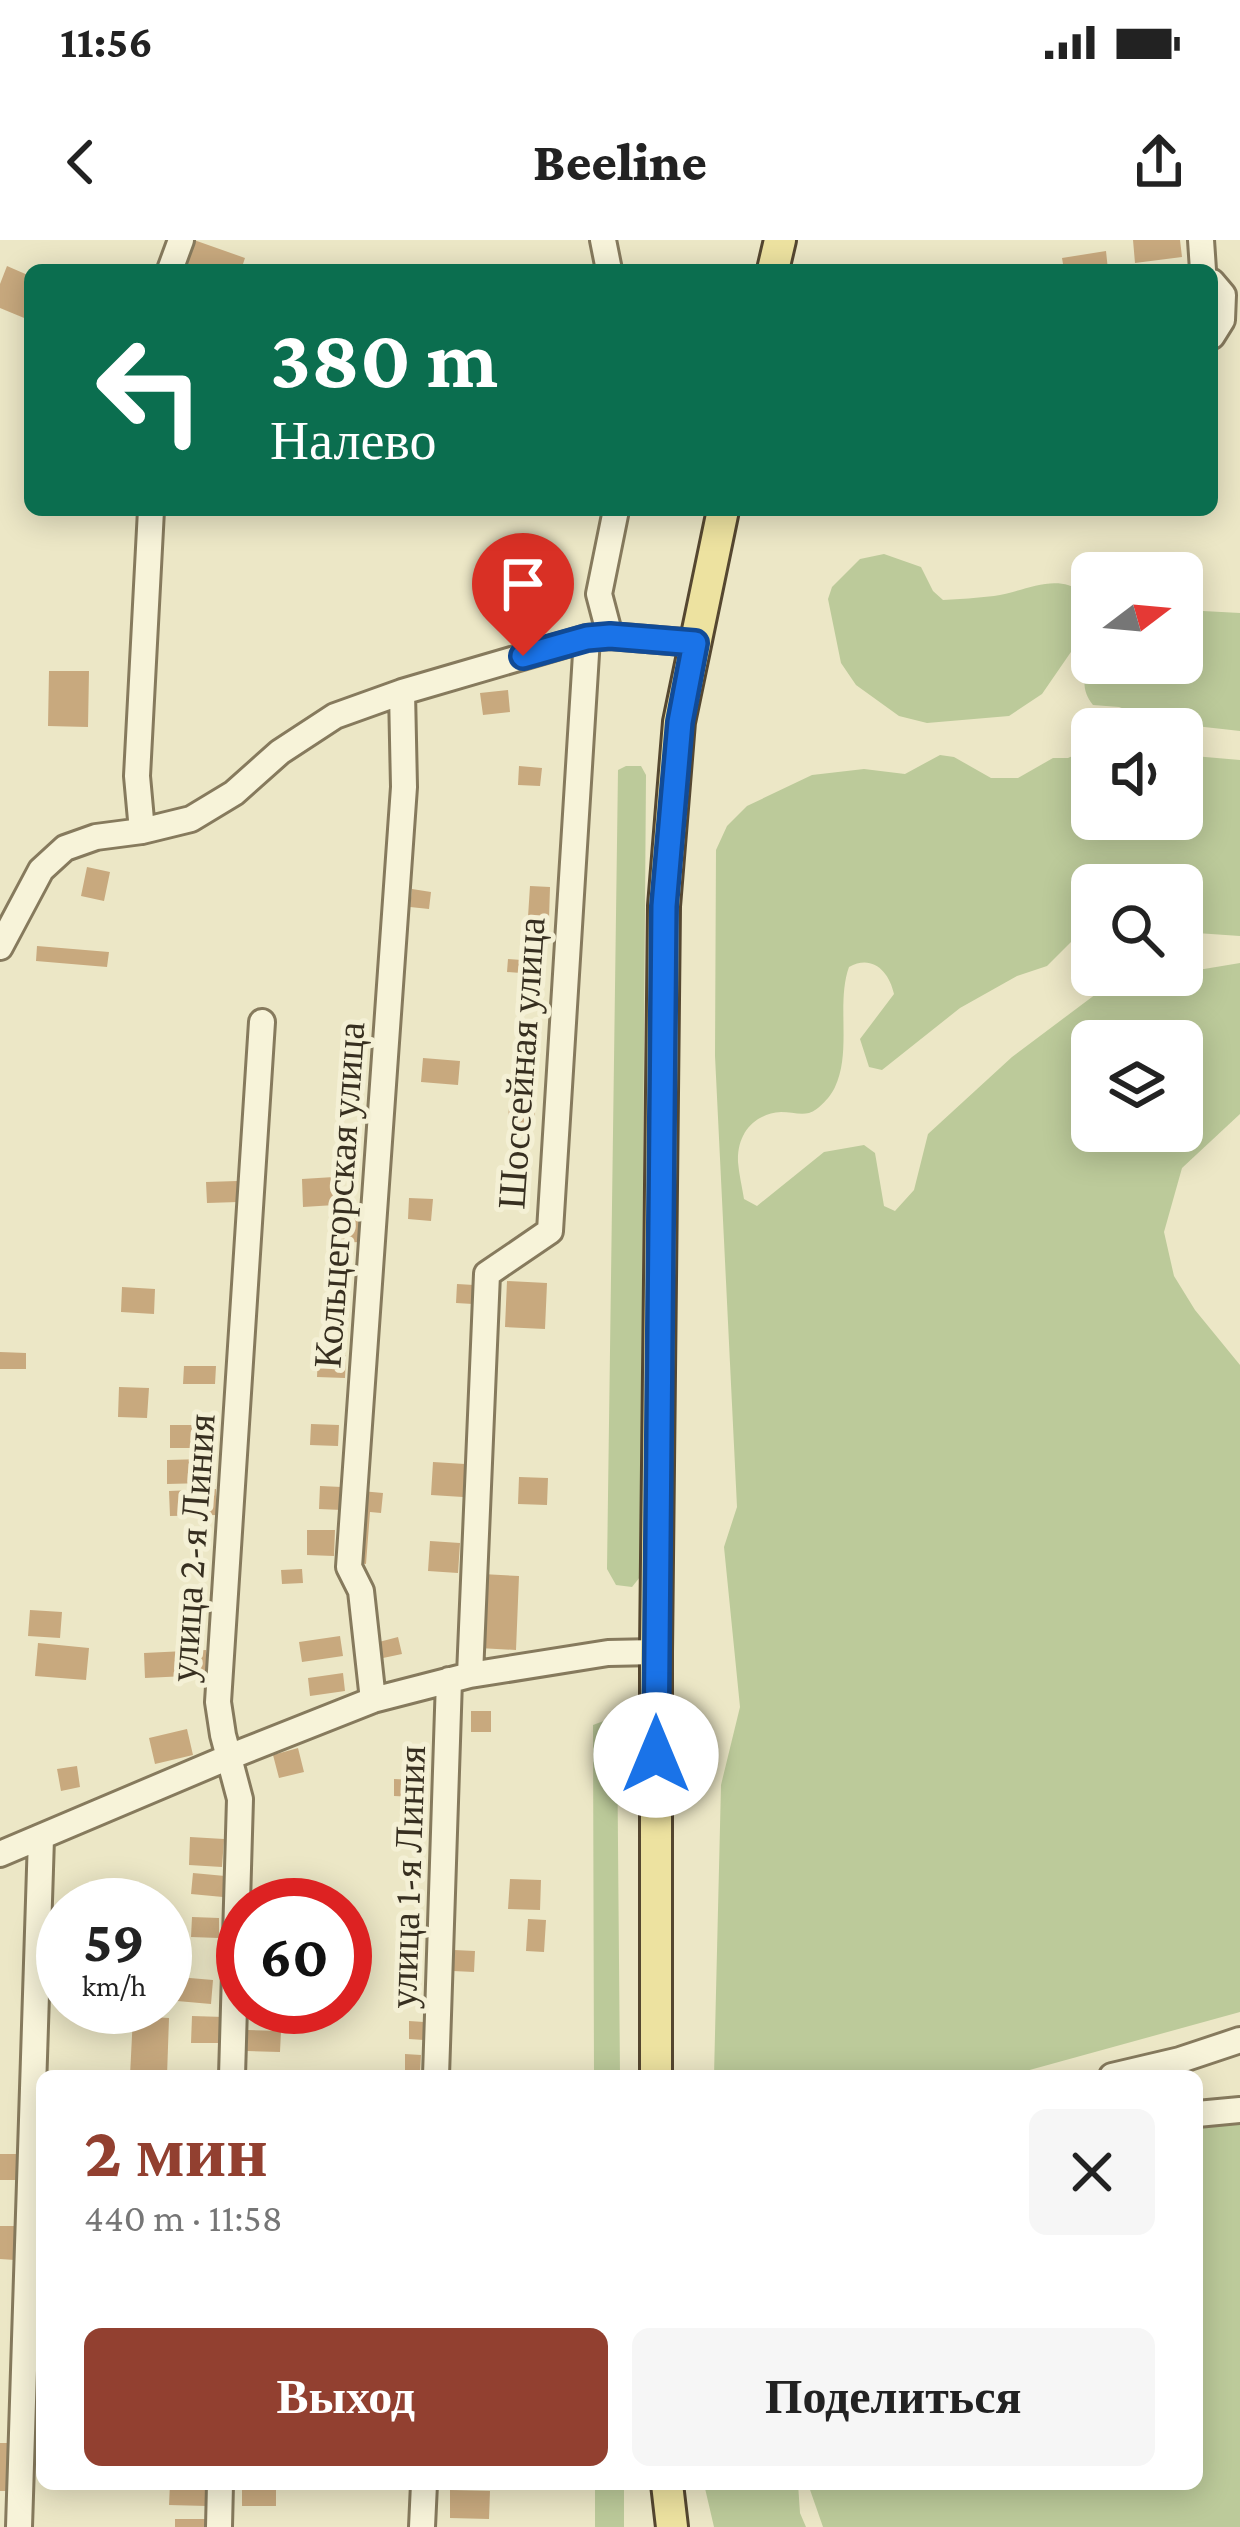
<!DOCTYPE html>
<html lang="ru">
<head>
<meta charset="utf-8">
<style>
	:root { --surface:#fff; --page:#f6f6f6; --text:#222; --muted:#767676; --accent:#924030 }
	body { margin:0; font-family:"Crimson Pro",serif; background:var(--page); color:var(--text); height:100vh; display:flex; flex-direction:column; font-size:45px; white-space:nowrap }
	* { box-sizing:border-box; margin:0 }
	p { font-size:39px; color:var(--muted) }
	.icon { flex:none; width:66px; height:66px; fill:none; stroke:currentColor; stroke-width:2; stroke-linecap:round; stroke-linejoin:round }
	.map { position:relative; flex:1; overflow:hidden }
	.panel { position:absolute; left:36px; top:1830px; width:1167px; height:420px; display:flex; flex-direction:column; background:var(--surface); border-radius:18px; box-shadow:0 6px 30px #0003 }
	.panel>* { flex:none }
	.hud { position:absolute; left:24px; top:24px; width:1194px; height:252px; border-radius:18px; box-shadow:0 6px 30px #0003; background:#0b6e4f; color:#fff; overflow:hidden }
	.needle { width:78px; rotate:74deg }
	.buttons { position:absolute; left:1071px; top:312px; display:grid; gap:24px }
	.buttons a { display:grid; place-items:center; width:132px; height:132px; border-radius:18px; background:var(--surface); box-shadow:0 6px 30px #0003; font-size:60px }
	.speed { position:absolute; left:36px; top:1638px; display:flex; gap:24px; font-size:60px; font-weight:700; text-align:center }
	.speed>* { display:grid; place-content:center; width:156px; height:156px; border-radius:50%; background:var(--surface); box-shadow:0 6px 30px #0003; line-height:1 }
	.speed small { font-size:30px; font-weight:400 }
	.speed .limit { border:18px solid #d22; background:#fff; color:#111 }
	.pin { position:absolute; display:grid; place-items:center; width:102px; height:102px; color:#fff; margin:-123px -51px; border-radius:50% 50% 50% 0; rotate:-45deg; box-shadow:0 0 12px #0007 }
	.pin .icon { rotate:45deg }
	.me { position:absolute; width:132px; margin:-66px; rotate:0deg; stroke-linejoin:round; filter:drop-shadow(0 0 9px #0008) }
	.turn { display:flex; align-items:center; gap:42px; height:252px; padding:0 48px; font-size:54px }
	.turn .icon { width:156px; height:156px; stroke-width:2.5 }
	.turn b { display:block; font-size:84px; line-height:102px }
	.round { display:grid; place-items:center; flex:none; width:126px; height:126px; border-radius:18px; background:var(--page) }
	.summary { display:flex; align-items:center; justify-content:space-between; height:204px; padding:0 48px }
	h1 { font-size:72px; font-weight:800; line-height:90px; color:var(--accent) }
	.cta { display:flex; gap:24px; margin-top:auto; padding:24px 48px }
	.cta a { flex:1; height:138px; border-radius:18px; background:var(--accent); color:#fff; font-size:48px; font-weight:800; line-height:138px; text-align:center }
	.cta a+a { background:var(--page); color:var(--text) }
	.status { display:flex; justify-content:space-between; align-items:center; height:84px; padding:0 60px; background:var(--surface); direction:ltr }
	.status svg { height:33px; fill:currentColor }
	header { display:flex; justify-content:space-between; align-items:center; height:156px; padding:0 48px; background:var(--surface); font-size:54px; font-weight:800 }
	.map>svg:first-child { display:block }
</style>
</head>
<body>
<div class="status"><b>11:56</b><svg viewBox="0 0 49 12"><path d="M0 12V9h3v3zM5 12V6h3v6zM10 12V3h3v9zM15 12V0h3v12zM26 1h20v11H26zM47 4h2v5h-2z"/></svg></div>
<header><svg class="icon" aria-label="back" viewBox="0 0 24 24"><path d="M15 5l-7 7 7 7"/></svg>Beeline<svg class="icon" aria-label="share" viewBox="0 0 24 24"><path d="M12 15V3M7 8l5-5 5 5M5 13v7h14v-7"/></svg></header>
<div class="map">
<svg width="1240" height="2287" viewBox="0 0 1240 2287">
	<rect width="100%" height="100%" fill="#ece7c6"/>
	<path fill="#bcca9a" fill-rule="evenodd" d="M 884,314 L 921,327 L 933,351 L 943,360 C 960,359 977,358 994,356 C 1024,352 1055,332 1082,352 L 1081,384 L 1073,409 L 1042,454 L 1009,476 L 927,483 L 899,476 L 856,445 L 841,423 L 828,359 L 832,347 L 860,319 Z
		M 1182,365 L 1203,371 L 1240,373 L 1240,491 L 1160,482 L 1119,467 L 1093,465 C 1078,447 1086,430 1092,410 L 1092,423 L 1182,423 Z
		M 1092,507 L 1092,579 L 1182,579 L 1182,515 L 1240,520 L 1240,696 L 1182,692 L 1182,645 L 1092,645 L 1092,687 L 1086,687 L 1047,726 L 1017,736 L 960,768 L 882,830 L 869,827 L 860,799 L 894,754 C 889,731 872,714 849,727 C 836,763 852,811 835,847 C 831,856 819,870 809,873 C 800,875 791,872 781,872 C 753,874 737,894 738,922 C 739,934 742,947 744,959 L 757,966 L 824,912 L 864,905 L 875,913 L 884,966 L 895,971 L 914,950 L 928,894 L 1012,817 L 1100,751 L 1132,735 L 1182,735 L 1182,728 L 1204,729 L 1240,723 L 1240,874 L 1182,928 L 1164,992 L 1174,1036 L 1195,1070 L 1240,1125 L 1240,1772 L 1008,1836 L 714,1836 L 721,1545 L 740,1467 L 724,1307 L 737,1267 L 715,816 L 716,610 L 727,586 L 747,566 L 812,535 L 864,529 L 905,534 L 940,515 L 954,517 L 991,538 L 1018,538 L 1053,518 L 1068,518 ZM 1092,801 L 1182,801 L 1182,891 L 1092,891 Z
		M 626,526 L 641,526 L 646,535 L 640,1337 L 632,1347 L 616,1345 L 607,1329 L 618,530 Z
		M 609,1479 L 617,1487 L 620,1836 L 594,1836 L 593,1485 Z
		M 1240,1881 L 1240,2287 L 823,2287 L 808,2244 L 1197,2244 L 1197,1885 Z
		M 595,2244 L 624,2244 L 624,2287 L 595,2287 Z
		M 704,2244 L 798,2244 L 800,2273 L 806,2287 L 714,2287 Z"/>
	<path fill="#c8a97e" d="M 194,0 L 245,18 L 241,30 L 199,30 L 186,25 Z
		M 1133,0 L 1180,0 L 1182,17 L 1135,23 Z
		M 1106,11 L 1108,30 L 1064,30 L 1062,18 Z
		M 7,26 L 30,36 L 29,80 L 0,68 L 0,44 Z
		M 503,303 L 528,329 L 501,353 L 477,327 Z
		M 49,431 L 89,431 L 88,487 L 48,486 Z
		M 508,450 L 510,472 L 483,475 L 480,453 Z
		M 519,526 L 542,528 L 540,546 L 518,545 Z
		M 87,627 L 110,632 L 104,661 L 81,656 Z
		M 530,646 L 550,647 L 549,679 L 528,677 Z
		M 412,649 L 431,652 L 429,669 L 410,667 Z
		M 37,706 L 109,712 L 107,727 L 36,721 Z
		M 508,719 L 535,721 L 534,734 L 507,732 Z
		M 423,818 L 460,821 L 458,845 L 421,842 Z
		M 509,864 L 535,866 L 534,886 L 508,884 Z
		M 334,937 L 335,965 L 303,967 L 302,939 Z
		M 237,941 L 238,962 L 207,963 L 206,942 Z
		M 409,958 L 433,959 L 431,981 L 408,979 Z
		M 359,975 L 360,1002 L 332,1003 L 331,977 Z
		M 507,1041 L 547,1043 L 545,1089 L 505,1087 Z
		M 457,1044 L 474,1045 L 473,1064 L 456,1063 Z
		M 122,1047 L 155,1049 L 154,1074 L 121,1072 Z
		M 0,1112 L 26,1113 L 26,1129 L 0,1129 Z
		M 318,1114 L 346,1115 L 345,1138 L 317,1137 Z
		M 184,1126 L 216,1126 L 215,1144 L 183,1144 Z
		M 119,1147 L 149,1148 L 147,1178 L 118,1177 Z
		M 311,1184 L 339,1185 L 338,1206 L 310,1205 Z
		M 170,1185 L 209,1185 L 209,1208 L 170,1208 Z
		M 204,1219 L 205,1243 L 167,1244 L 167,1220 Z
		M 433,1222 L 465,1224 L 463,1257 L 431,1255 Z
		M 519,1237 L 548,1238 L 547,1265 L 518,1264 Z
		M 320,1246 L 342,1247 L 342,1270 L 319,1269 Z
		M 216,1249 L 217,1275 L 170,1276 L 169,1251 Z
		M 361,1251 L 383,1253 L 381,1273 L 370,1272 L 366,1324 L 356,1323 Z
		M 307,1290 L 335,1290 L 334,1316 L 307,1315 Z
		M 430,1301 L 460,1303 L 458,1333 L 428,1331 Z
		M 302,1329 L 303,1343 L 282,1344 L 281,1330 Z
		M 482,1334 L 519,1336 L 516,1410 L 479,1408 Z
		M 30,1370 L 62,1372 L 60,1398 L 28,1396 Z
		M 340,1396 L 343,1416 L 302,1422 L 299,1402 Z
		M 398,1397 L 402,1414 L 383,1418 L 379,1402 Z
		M 38,1403 L 89,1408 L 86,1440 L 35,1436 Z
		M 206,1410 L 207,1435 L 145,1438 L 144,1413 Z
		M 343,1433 L 345,1451 L 310,1456 L 308,1438 Z
		M 471,1471 L 491,1471 L 491,1492 L 471,1492 Z
		M 187,1489 L 193,1515 L 155,1524 L 149,1498 Z
		M 298,1508 L 304,1532 L 279,1538 L 273,1515 Z
		M 77,1526 L 80,1547 L 61,1551 L 57,1529 Z
		M 394,1539 L 414,1540 L 414,1557 L 394,1556 Z
		M 190,1597 L 224,1599 L 222,1627 L 189,1625 Z
		M 193,1633 L 225,1636 L 223,1657 L 191,1654 Z
		M 510,1639 L 541,1640 L 540,1670 L 508,1669 Z
		M 192,1677 L 219,1678 L 219,1698 L 191,1697 Z
		M 528,1679 L 546,1680 L 544,1712 L 526,1711 Z
		M 454,1710 L 475,1711 L 474,1732 L 453,1731 Z
		M 178,1737 L 213,1740 L 211,1764 L 177,1761 Z
		M 133,1776 L 169,1778 L 167,1836 L 130,1836 Z
		M 192,1776 L 224,1777 L 223,1803 L 191,1803 Z
		M 409,1781 L 424,1782 L 424,1800 L 409,1799 Z
		M 248,1790 L 281,1791 L 280,1812 L 247,1811 Z
		M 405,1814 L 421,1815 L 420,1833 L 405,1832 Z
		M 0,1914 L 16,1914 L 16,1940 L 0,1940 Z
		M 0,1986 L 16,1986 L 15,2020 L 0,2019 Z
		M 0,2203 L 14,2203 L 13,2251 L 0,2251 Z
		M 170,2244 L 208,2244 L 207,2266 L 169,2265 Z
		M 242,2245 L 276,2245 L 276,2266 L 242,2266 Z
		M 450,2250 L 490,2251 L 489,2279 L 450,2278 Z
		M 175,2279 L 207,2279 L 207,2287 L 175,2287 Z"/>
	<g fill="none" stroke-linecap="round" stroke-linejoin="round">
		<g stroke="#867a5d" stroke-width="30">
			<path id="minor" d="M 603,0 L 609,30
				M 1201,0 L 1203,30
				M 170,30 L 181,0
				M 1212,42 L 1223,55 L 1222,80 L 1212,96
				M 610,396 L 599,354 L 616,270
				M 142,591 L 137,536 L 151,270
				M 0,707 L 41,630 L 65,608 L 96,597 L 142,591 L 191,579 L 234,553 L 280,512 L 335,476 L 402,452 L 587,398 L 610,396 L 695,403
				M 470,1435 L 487,1034 L 550,991 L 587,398
				M 373,1460 L 361,1351 L 349,1327 L 404,547 L 402,452
				M 0,1614 L 229,1517 L 373,1460 L 470,1435 L 608,1413 L 656,1412
				M 232,1836 L 240,1559 L 223,1495 L 218,1462 L 262,782
				M 436,1836 L 449,1440
				M 1112,1836 L 1180,1820 L 1240,1800
				M 1197,1874 L 1240,1870
				M 19,2287 L 41,1598
				M 219,2287 L 220,2244
				M 422,2287 L 424,2244"/>
		</g>
		<g stroke="#554730" stroke-width="36">
			<path id="major" d="M 773,30 L 780,0
				M 656,1836 L 656,1412 L 664,666 L 679,482 L 723,270
				M 667,2244 L 672,2287"/>
		</g>
		<use href="#minor" stroke="#f7f3d9" stroke-width="24"/>
		<use href="#major" stroke="#ede2a0" stroke-width="30"/>
	</g>
	<g fill="none" stroke-linecap="round" stroke-linejoin="round">
		<g stroke="#114b97" stroke-width="30">
			<path id="route" d="M 523,416 L 587,398 L 610,396 L 695,403 L 680,482 L 664,666 L 656,1515"/>
		</g>
		<use href="#route" stroke="#1a73e8" stroke-width="21"/>
	</g>
	<g text-anchor="middle" dominant-baseline="central" stroke-width="10" stroke-linejoin="round" paint-order="stroke">
		<g font-size="39" fill="#372f20" stroke="#f4f0d5">
			<text transform="translate(521 823) rotate(-86)">Шоссейная улица</text>
			<text transform="translate(339 955) rotate(-86)">Кольцегорская улица</text>
			<text transform="translate(192 1308) rotate(-86)">улица 2-я Линия</text>
			<text transform="translate(407 1637) rotate(-88)">улица 1-я Линия</text>
		</g>
	</g>
</svg>
<div class="buttons">
<a><svg class="needle" viewBox="-14 -14 28 28"><path d="M0-13l5 13h-10z" fill="#e53935"/><path d="M0 13l5-13h-10z" fill="#767676"/></svg></a>
<a><svg class="icon" aria-label="sound" viewBox="0 0 24 24"><path d="M4 9h4l5-4v14l-5-4H4zM17 9q2 3 0 6"/></svg></a>
<a><svg class="icon" aria-label="search" viewBox="0 0 24 24"><circle cx="10" cy="10" r="6"/><path d="M15 15l6 6"/></svg></a>
<a><svg class="icon" aria-label="layers" viewBox="0 0 24 24"><path d="M12 4l9 5-9 5-9-5zM3 14l9 5 9-5"/></svg></a>
</div>
<div class="speed"><div>59<small>km/h</small></div><div class="limit">60</div></div>
<div class="pin" style="left:523px;top:416px;background:#d93025"><svg class="icon" aria-label="arrive" viewBox="0 0 24 24"><path d="M6 21V4h12l-3 4 3 4H6"/></svg></div>
<svg class="me" style="left:656px;top:1515px" viewBox="-20 -20 40 40"><circle r="19" fill="#fff"/><path d="M0-13L10 11 0 6-10 11z" fill="#1a73e8"/></svg>
<div class="hud">
<div class="turn"><svg class="icon" aria-label="left" viewBox="0 0 24 24"><path d="M17 20v-9H6M10 6l-5 5 5 5"/></svg><div><b>380 m</b>Налево</div></div>
</div>
<section class="panel">
<div class="summary"><div><h1>2 мин</h1><p>440 m · 11:58</p></div><a class="round"><svg class="icon" aria-label="close" viewBox="0 0 24 24"><path d="M6 6l12 12M18 6L6 18"/></svg></a></div>
<div class="cta"><a>Выход</a><a>Поделиться</a></div>
</section>
</div>
</body>
</html>
